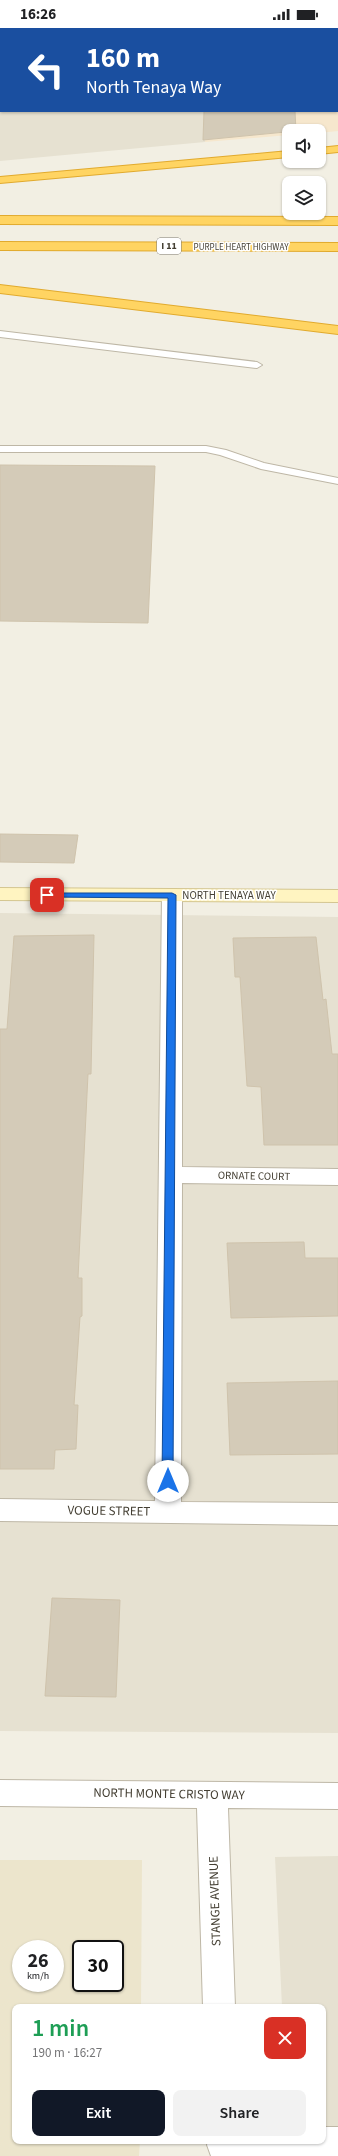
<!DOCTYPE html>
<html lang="en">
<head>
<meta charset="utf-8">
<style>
	:root { --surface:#fff; --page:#f2f2f2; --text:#202124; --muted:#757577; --accent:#111827 }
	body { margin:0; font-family:"Source Sans 3",sans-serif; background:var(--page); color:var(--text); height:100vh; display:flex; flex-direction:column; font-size:15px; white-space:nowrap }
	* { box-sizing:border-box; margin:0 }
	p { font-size:13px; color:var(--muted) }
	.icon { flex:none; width:22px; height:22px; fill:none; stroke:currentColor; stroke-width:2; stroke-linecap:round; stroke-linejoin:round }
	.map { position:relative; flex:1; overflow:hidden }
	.side { position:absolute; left:12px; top:1976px; width:314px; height:140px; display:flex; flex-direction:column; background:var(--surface); border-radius:8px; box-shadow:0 1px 3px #0004 }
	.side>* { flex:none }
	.guide { position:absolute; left:0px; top:0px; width:338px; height:84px; box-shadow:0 1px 3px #0004; background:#1a4fa0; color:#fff; overflow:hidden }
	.tools { position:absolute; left:282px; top:96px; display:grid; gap:8px }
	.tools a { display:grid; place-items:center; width:44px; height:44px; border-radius:8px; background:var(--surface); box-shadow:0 1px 3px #0004; font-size:20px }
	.speed { position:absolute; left:12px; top:1912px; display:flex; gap:8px; font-size:20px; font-weight:700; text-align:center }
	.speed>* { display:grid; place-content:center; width:52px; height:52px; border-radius:50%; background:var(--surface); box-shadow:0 1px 3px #0004; line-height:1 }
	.speed small { font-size:10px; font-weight:400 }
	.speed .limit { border:2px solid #111; border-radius:6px; background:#fff; color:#111 }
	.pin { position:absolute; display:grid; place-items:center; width:34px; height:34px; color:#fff; margin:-17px; border-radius:8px; box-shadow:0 2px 6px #0006 }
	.me { position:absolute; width:44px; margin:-22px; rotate:0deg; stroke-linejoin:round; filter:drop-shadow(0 0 3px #0008) }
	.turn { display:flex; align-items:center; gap:14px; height:84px; padding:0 20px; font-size:18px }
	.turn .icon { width:52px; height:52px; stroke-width:2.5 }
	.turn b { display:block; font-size:28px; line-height:34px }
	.round { display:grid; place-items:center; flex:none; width:42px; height:42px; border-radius:8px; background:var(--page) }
	.summary { display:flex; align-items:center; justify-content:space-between; height:68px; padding:0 20px }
	h1 { font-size:24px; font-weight:600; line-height:30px; color:#1e9e55 }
	.action { display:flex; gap:8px; margin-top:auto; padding:8px 20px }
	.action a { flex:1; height:46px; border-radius:8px; background:var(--accent); color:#fff; font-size:16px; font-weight:600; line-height:46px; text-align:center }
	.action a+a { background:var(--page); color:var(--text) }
	.status { display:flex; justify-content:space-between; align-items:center; height:28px; padding:0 20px; background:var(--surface); direction:ltr }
	.status svg { height:11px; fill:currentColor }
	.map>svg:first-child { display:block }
</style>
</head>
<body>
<div class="status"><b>16:26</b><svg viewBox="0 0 49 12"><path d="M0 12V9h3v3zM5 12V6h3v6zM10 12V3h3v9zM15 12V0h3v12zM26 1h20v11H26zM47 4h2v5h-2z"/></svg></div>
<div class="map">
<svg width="338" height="2128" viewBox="0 0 338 2128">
	<rect width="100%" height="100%" fill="#f2efe3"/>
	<path fill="#e6e1d1" d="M 0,29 L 1,83 L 207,83 L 205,114 L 0,133 Z
		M 0,885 L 338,889 L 338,1705 L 0,1703 Z
		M 338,1828 L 338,2128 L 323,2113 L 323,1979 L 282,1979 L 275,1829 Z"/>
	<path fill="#f6e7cd" d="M 208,0 L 338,0 L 338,103 L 319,105 L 319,103 L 289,103 L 289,107 L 205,114 L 207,83 L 337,83 L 337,1 Z"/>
	<path fill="#ece5cc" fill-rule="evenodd" d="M 0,0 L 208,0 L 208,1 L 1,1 L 0,29 Z
		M 0,1832 L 142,1832 L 141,1979 L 15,1979 L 15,2113 L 140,2113 L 139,2128 L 0,2128 ZM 21,1921 L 55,1921 L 55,1955 L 21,1955 ZM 81,1921 L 115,1921 L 115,1955 L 81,1955 Z"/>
	<path fill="#d4cbb8" stroke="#cfc3ac" d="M 204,83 L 295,83 L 296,103 L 203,112 Z
		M 0,437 L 155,438 L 148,595 L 0,593 Z
		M 0,806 L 78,807 L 74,835 L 0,834 Z
		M 94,907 L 91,1046 L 88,1046 L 78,1250 L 82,1250 L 82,1288 L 80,1289 L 74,1377 L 78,1377 L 76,1421 L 55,1422 L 54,1441 L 0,1441 L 0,1001 L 7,1001 L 14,908 Z
		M 316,909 L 323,972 L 326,971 L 332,1026 L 338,1026 L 338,1117 L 264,1117 L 261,1059 L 247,1058 L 240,949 L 235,949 L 233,910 Z
		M 304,1214 L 305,1230 L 338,1230 L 338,1288 L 231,1290 L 227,1215 Z
		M 338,1353 L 338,1426 L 230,1427 L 227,1355 Z
		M 52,1570 L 120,1572 L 116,1669 L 45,1668 Z"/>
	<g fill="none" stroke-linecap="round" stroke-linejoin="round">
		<g stroke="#beb7a6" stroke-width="2">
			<path id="service" d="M 182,0 L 188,0 L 188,1 L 182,1 Z
				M 337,41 L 338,41 L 338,45 L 337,45 Z
				M 0,303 L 257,334 L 262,337 L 257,340 L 0,309 Z
				M 0,418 L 206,418 L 226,422 L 264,435 L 338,450 L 338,456 L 261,441 L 220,427 L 206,424 L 0,424 Z"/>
		</g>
		<g stroke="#beb7a6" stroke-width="2">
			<path id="minor" d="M 0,30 L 1,30 L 1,36 L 0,36 Z
				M 172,861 L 179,863 L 182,867 L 182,1139 L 338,1141 L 338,1157 L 182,1155 L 181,1474 L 338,1475 L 338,1497 L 0,1493 L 0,1471 L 155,1473 L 162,867 L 165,863 Z
				M 0,1752 L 338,1755 L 338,1781 L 228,1780 L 235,1979 L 203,1979 L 197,1780 L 0,1778 Z
				M 323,2099 L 338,2099 L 338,2128 L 211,2128 L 207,2117 L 208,2113 L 323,2113 Z"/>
		</g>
		<g stroke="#d4c691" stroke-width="2">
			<path id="secondary" d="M 0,860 L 338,862 L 338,874 L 0,872 Z"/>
		</g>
		<g stroke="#e1aa2e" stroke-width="2">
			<path id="motorway" d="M 338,118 L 338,124 L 319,126 L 319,120 Z
				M 289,123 L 289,129 L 0,155 L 0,149 Z
				M 0,188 L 338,189 L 338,197 L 0,196 Z
				M 0,214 L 338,215 L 338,223 L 0,222 Z
				M 0,257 L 338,298 L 338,306 L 0,265 Z"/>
		</g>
		<use href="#service" fill="#fff" fill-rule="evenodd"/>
		<use href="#minor" fill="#fff" fill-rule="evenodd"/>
		<use href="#secondary" fill="#fff4c1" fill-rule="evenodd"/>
		<use href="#motorway" fill="#ffd462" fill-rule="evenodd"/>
	</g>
	<path fill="#1a73e8" stroke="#114b97" d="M 44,865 L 172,865 L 176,867 L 173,1453 L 168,1457 L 162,1453 L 168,870 L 47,869 L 44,868 Z"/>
	<g text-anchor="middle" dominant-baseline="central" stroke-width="3" stroke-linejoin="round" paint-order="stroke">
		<g font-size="9" fill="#443f33" stroke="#fff">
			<text x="241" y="219">PURPLE HEART HIGHWAY</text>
		</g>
		<rect fill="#fff" stroke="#7c7970" stroke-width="1" x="157" y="210" width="24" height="16" rx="3"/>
		<g font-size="10" font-weight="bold" fill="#443f33">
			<text x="169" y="218">I 11</text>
		</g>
		<g font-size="11" fill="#443f33" stroke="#fff">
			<text x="229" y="867">NORTH TENAYA WAY</text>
			<text transform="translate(254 1148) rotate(1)">ORNATE COURT</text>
		</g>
		<g font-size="13" fill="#443f33" stroke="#fff">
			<text transform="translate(109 1483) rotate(1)">VOGUE STREET</text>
			<text transform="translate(169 1766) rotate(1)">NORTH MONTE CRISTO WAY</text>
			<text transform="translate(215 1873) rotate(-92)">STANGE AVENUE</text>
		</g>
	</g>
</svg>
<div class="tools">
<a><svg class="icon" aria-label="sound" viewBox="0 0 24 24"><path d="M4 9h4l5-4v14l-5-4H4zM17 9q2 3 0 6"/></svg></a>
<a><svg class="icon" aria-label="layers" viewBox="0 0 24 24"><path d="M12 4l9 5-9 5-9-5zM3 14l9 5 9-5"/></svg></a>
</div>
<div class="speed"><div>26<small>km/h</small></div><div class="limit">30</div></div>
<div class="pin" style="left:47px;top:867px;background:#d93025"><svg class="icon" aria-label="arrive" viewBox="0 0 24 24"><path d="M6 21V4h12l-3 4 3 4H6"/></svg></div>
<svg class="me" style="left:168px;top:1453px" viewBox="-20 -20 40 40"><circle r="19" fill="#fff"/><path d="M0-13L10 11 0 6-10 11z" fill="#1a73e8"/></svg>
<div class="guide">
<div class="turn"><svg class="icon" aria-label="left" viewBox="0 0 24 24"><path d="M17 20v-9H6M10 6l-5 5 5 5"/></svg><div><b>160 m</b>North Tenaya Way</div></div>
</div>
<section class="side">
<div class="summary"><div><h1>1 min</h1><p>190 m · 16:27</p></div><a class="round" style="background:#d93025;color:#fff"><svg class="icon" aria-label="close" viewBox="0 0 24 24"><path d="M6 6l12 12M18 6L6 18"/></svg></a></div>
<div class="action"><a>Exit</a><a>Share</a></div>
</section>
</div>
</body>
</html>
